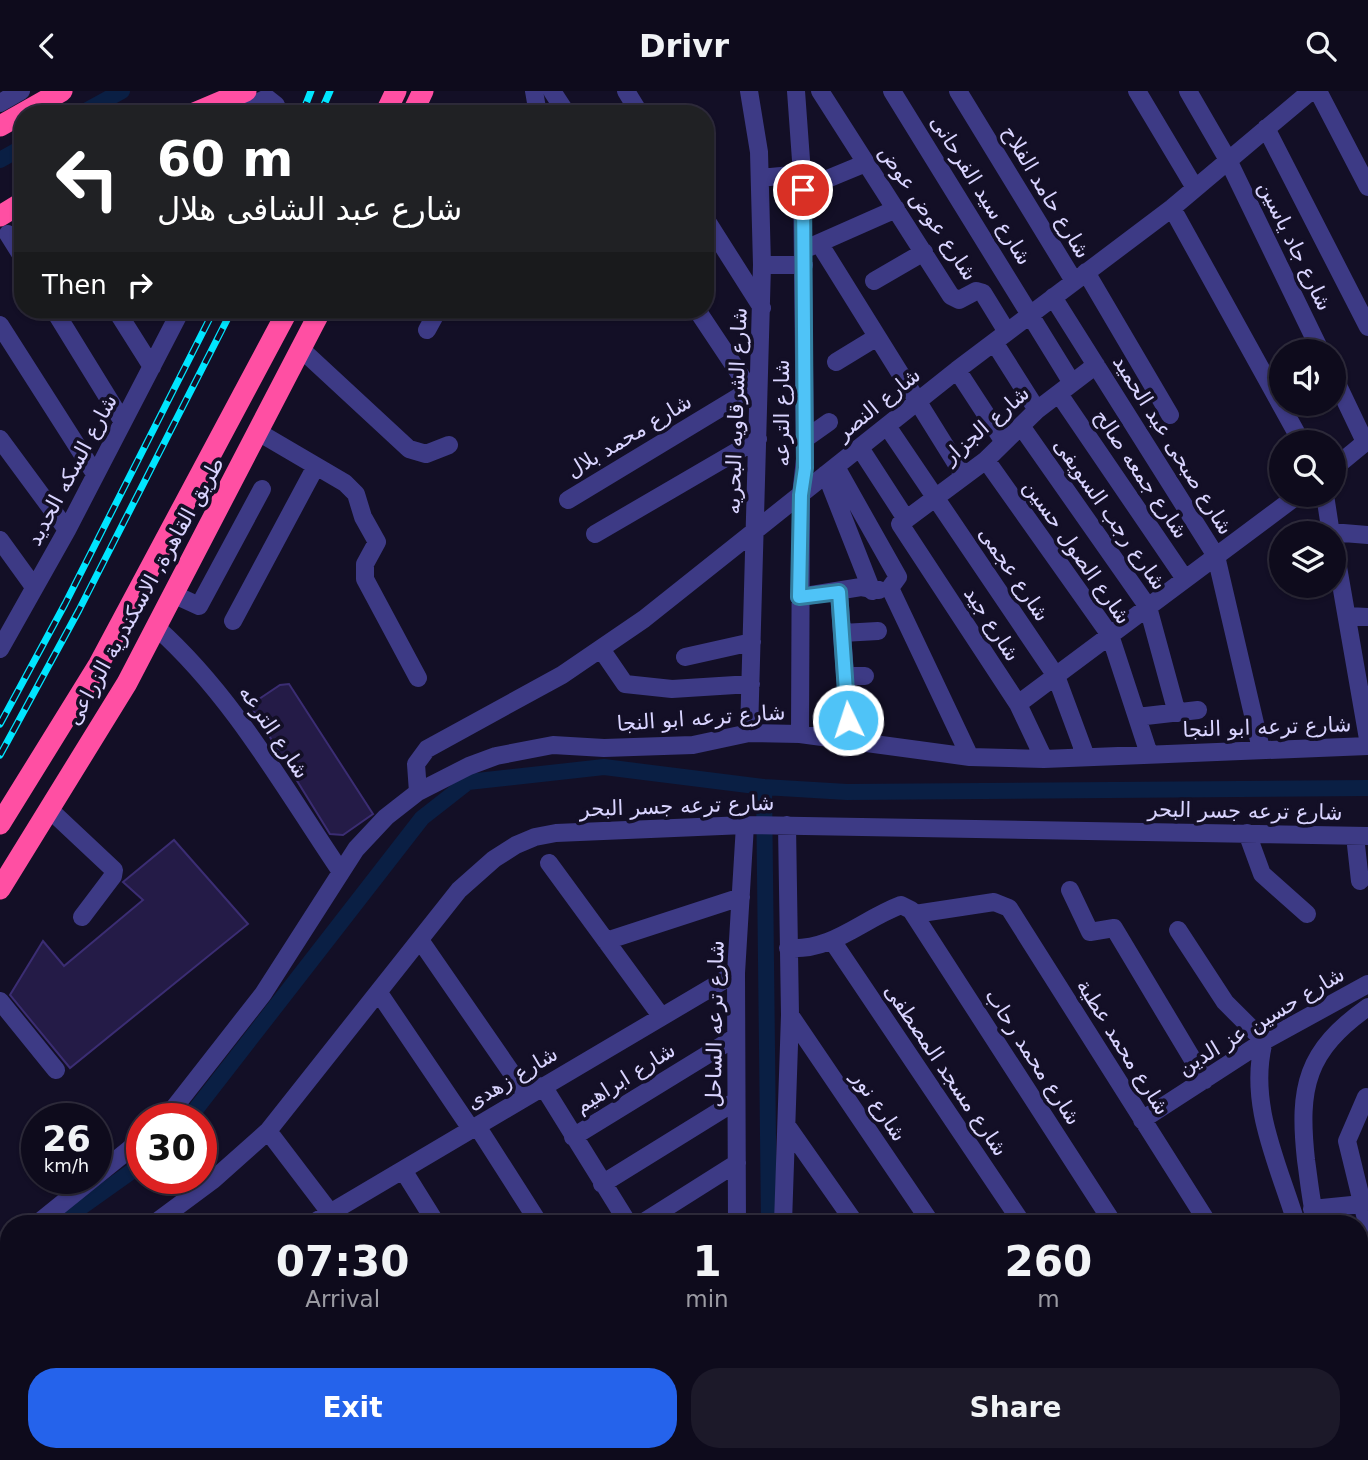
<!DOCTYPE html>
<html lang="en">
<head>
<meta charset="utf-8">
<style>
	:root { --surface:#0e0b1c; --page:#1c1929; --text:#f1f3f6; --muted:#9b9ba3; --line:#2e2b3b; --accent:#2563eb }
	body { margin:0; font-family:"DejaVu Sans","Noto Naskh Arabic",sans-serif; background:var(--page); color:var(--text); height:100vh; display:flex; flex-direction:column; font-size:26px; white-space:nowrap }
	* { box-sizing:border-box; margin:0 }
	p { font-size:23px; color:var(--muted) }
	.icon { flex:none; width:38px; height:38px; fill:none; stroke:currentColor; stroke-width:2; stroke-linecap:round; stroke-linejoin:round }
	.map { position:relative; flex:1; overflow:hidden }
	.details { position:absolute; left:0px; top:1124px; width:1368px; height:247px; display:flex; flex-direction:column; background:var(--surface); border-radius:28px 28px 0 0; box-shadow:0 2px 5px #0004,0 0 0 2px var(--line) }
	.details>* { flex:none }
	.hud { position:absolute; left:14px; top:14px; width:700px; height:214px; border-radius:28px; box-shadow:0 2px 5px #0004,0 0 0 2px var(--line); background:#202124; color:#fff; overflow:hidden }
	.buttons { position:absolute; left:1269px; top:248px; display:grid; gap:14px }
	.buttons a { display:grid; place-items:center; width:77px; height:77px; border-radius:50%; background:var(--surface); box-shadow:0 2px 5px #0004,0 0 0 2px var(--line); font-size:35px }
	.speed { position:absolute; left:21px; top:1012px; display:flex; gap:14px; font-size:35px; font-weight:700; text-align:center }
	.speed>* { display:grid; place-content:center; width:91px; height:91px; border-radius:50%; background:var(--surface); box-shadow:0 2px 5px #0004,0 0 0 2px var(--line); line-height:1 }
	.speed small { font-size:18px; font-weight:400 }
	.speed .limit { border:10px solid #d22; background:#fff; color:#111 }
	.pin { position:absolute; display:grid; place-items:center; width:60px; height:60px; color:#fff; margin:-30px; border:4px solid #fff; border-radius:50%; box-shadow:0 2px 7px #0007 }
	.me { position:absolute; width:77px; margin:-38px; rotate:356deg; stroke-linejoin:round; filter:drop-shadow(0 0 5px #0008) }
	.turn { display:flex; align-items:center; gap:24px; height:147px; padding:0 28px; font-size:32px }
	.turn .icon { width:91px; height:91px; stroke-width:2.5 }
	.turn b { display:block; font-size:49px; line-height:60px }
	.then { display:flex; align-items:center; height:66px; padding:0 28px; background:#0003; gap:14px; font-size:26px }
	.eta { display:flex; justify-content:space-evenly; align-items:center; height:119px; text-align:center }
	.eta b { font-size:42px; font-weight:600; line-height:49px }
	.action { display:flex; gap:14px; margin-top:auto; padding:14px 28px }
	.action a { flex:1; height:80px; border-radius:28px; background:var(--accent); color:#fff; font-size:28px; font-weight:600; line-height:80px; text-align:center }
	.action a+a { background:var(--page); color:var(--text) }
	header { display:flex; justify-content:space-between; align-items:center; height:91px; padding:0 28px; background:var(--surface); font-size:32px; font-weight:600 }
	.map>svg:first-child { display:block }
</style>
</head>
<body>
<header><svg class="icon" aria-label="back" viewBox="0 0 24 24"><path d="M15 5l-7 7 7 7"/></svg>Drivr<svg class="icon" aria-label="search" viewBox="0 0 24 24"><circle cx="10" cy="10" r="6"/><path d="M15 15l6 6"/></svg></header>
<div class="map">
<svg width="1368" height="1369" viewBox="0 0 1368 1369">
	<rect width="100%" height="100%" fill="#130f26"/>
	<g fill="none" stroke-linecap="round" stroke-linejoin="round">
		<path stroke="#0a1f44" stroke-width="16" d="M 80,23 L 122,0
			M 0,69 L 23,56
			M 764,696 L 769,1132
			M 189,1027 L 422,727 L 468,691 L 604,676 L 764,696 L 847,701 L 1368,697
			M 59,1132 L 142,1073
			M 0,1175 L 9,1168
			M 773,1362 L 773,1369"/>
	</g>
	<path fill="#241b47" stroke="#3b2d73" stroke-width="2" d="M 289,593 L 373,723 L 343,744 L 330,743 L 250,614 L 280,594 Z
		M 174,749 L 248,833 L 70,977 L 10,904 L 43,850 L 64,875 L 143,809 L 123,791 Z"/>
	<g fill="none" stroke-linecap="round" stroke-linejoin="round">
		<path stroke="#3d3a85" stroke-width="18" d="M 534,0 L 538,23
			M 552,0 L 567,23
			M 626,0 L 640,23
			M 749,0 L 759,61 L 762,174 L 749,642
			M 796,0 L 802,83 L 805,368 L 801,404 L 800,643
			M 820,0 L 951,205 L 959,209 L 976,200 L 983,202 L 1007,241
			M 892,0 L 1072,292
			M 958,0 L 1074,190
			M 1137,0 L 1195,97
			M 1188,0 L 1228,69 L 1321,261
			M 1318,0 L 1368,96
			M 0,12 L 21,0
			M 233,23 L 267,7 L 276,14 L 278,23
			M 1266,37 L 1368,236
			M 760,87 L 802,83
			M 803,98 L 866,72
			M 1172,117 L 1302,352
			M 705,127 L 762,217
			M 8,143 L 23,167
			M 819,152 L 964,385
			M 810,156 L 896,118
			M 762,174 L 804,174
			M 1086,181 L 1170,324
			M 874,190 L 924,161
			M 1053,206 L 1216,465 L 1261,658
			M 54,219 L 123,331
			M 116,219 L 152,276
			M 697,219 L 755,306
			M 0,234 L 95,383
			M 427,239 L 438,219
			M 994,251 L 1037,319
			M 301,258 L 409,358 L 426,363 L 449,354
			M 836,271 L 877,246
			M 957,279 L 1004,351
			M 1334,286 L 1365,351
			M 1059,303 L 1185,488
			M 887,335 L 1056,585 L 1086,666
			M 1021,335 L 1148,516 L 1177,622
			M 258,341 L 345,392 L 356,403 L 363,426 L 377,451 L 365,473 L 365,488 L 418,587
			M 0,348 L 67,439
			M 805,348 L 829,331
			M 860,357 L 906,428
			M 986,369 L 1110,544 L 1149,663
			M 836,376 L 898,486 L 890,497
			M 1334,377 L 1368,349
			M 826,383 L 872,500
			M 1325,404 L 1331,443
			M 568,409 L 750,299
			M 1331,441 L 1368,444
			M 595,443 L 758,348
			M 0,449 L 34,496
			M 1334,453 L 1368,648
			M 890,497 L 970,666
			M 839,501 L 850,651
			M 175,504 L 199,515 L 262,398
			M 799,506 L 861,496 L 879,499
			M 1347,525 L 1368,526
			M 233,530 L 316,375
			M 157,537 C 233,605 284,697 341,781
			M 842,542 L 878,540
			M 0,558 L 67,439 L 181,219
			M 601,558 L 625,593 L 672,598 L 751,593
			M 685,566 L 752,551
			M 845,585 L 865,585
			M 1018,613 L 1298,404
			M 1137,626 L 1198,619
			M 1044,668 L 1018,613 L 900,433 L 986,369 L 1037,319 L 1096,274
			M 418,701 L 416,673 L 427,658 L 562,584 L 644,528 L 957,279 L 1172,117 L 1311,0
			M 49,718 L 114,779 L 113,785 L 82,826
			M 1247,742 L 1262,783 L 1307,823
			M 1355,745 L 1360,790
			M 549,772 L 661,925
			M 1070,799 L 1090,841 L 1114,837 L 1205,989
			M 915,823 L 994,811 L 1009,817 L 1208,1132
			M 1178,839 L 1225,911 L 1264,950 C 1248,1010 1276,1068 1294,1125
			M 420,849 L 527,1004
			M 606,850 L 741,806
			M 833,851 L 1022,1132
			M 788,857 C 833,860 861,829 901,814 L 911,819 L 1113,1132
			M 379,902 L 471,1038
			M 0,910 L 56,979
			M 790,924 L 931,1132
			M 543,995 L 628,1132
			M 1366,1006 L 1347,1050 L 1368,1136
			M 166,1027 L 263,903 L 356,758 L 386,726 L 418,701 L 469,675 L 496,665 L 553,654 L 604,657 L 693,654 L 749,642 L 800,643 L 970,666 L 1044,668 L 1368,655
			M 1142,1029 L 1264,950 L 1368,893
			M 477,1035 L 539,1132
			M 787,1035 L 855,1132
			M 268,1040 L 338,1132
			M 573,1046 L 736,946
			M 403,1079 L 436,1132
			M 602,1093 L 736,1010
			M 1312,1118 L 1362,1113
			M 38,1132 L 142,1048
			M 155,1132 L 213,1089 L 268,1040 L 459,799 L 494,768 L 516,754 L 535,746 L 556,742 L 745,734 L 1368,745
			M 313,1132 L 736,882
			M 642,1132 L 737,1072
			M 737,1132 L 736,882 L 745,734
			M 783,1132 L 790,924 L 787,734
			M 1316,1132 C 1311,1111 1309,1090 1306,1069 C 1298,996 1306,960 1368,916
			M 0,1160 L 9,1153
			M 1360,1161 L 1368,1160
			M 1360,1218 L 1368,1217
			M 0,1263 L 9,1249
			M 0,1317 L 9,1312
			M 1360,1317 L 1368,1351
			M 87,1362 L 95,1369
			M 186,1362 L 194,1369
			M 289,1362 L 296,1369
			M 528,1362 L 533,1369
			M 628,1362 L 634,1369
			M 673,1362 L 679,1369
			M 782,1362 L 782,1369
			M 1027,1362 L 1032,1369
			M 476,1365 L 481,1362
			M 690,1369 L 701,1362
			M 733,1369 L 733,1362
			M 798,1369 L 809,1362
			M 927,1369 L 938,1362"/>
		<path stroke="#ff4fa3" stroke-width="21" d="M 192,23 L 246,0
			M 385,23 L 396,0
			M 412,23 L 423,0
			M 0,35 L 62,0
			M 0,125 L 23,111
			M 0,733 L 99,573 L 288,219
			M 0,798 L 127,592 L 321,219"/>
		<g stroke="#00e5ff" stroke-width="7">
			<path id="rail" d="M 302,23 L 311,0
				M 320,23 L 330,0
				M 0,633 L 65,513 L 214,219
				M 0,664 L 79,519 L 232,219"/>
		</g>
		<use href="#rail" stroke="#130f26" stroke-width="4.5" stroke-dasharray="13" stroke-linecap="butt"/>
	</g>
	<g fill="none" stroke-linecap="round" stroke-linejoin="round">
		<g stroke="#337fa1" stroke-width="18">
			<path id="route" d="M 803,99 L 805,377 L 801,404 L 799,506 L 839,501 L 848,629"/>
		</g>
		<use href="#route" stroke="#4fc3f7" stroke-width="12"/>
	</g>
	<g text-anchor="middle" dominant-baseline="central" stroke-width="7" stroke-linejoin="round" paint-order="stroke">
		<g font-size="21" fill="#d9d4ff" stroke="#130f26">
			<text transform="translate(981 99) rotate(58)">شارع سيد الفرحانى</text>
			<text transform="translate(1046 101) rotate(59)">شارع حامد الفلاح</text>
			<text transform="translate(928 122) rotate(56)">شارع عوض عوض</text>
			<text transform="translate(1295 155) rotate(64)">شارع جاد ياسين</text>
			<text transform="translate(878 313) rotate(-39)">شارع النصر</text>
			<text transform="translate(736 320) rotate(-88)">شارع الشرقاويه البحريه</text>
			<text transform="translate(782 322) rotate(-90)">شارع الترعه</text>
			<text transform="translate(986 334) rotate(-41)">شارع الجزار</text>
			<text transform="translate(629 345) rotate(-31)">شارع محمد بلال</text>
			<text transform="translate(1173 354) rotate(58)">شارع صبحى عبد الحميد</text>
			<text transform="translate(72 379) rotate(-62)">شارع السكه الحديد</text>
			<text transform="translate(1141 383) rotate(56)">شارع جمعه صالح</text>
			<text transform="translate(1110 423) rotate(55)">شارع رجب السويفى</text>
			<text transform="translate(1077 461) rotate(55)">شارع الصول حسين</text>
			<text transform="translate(1014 483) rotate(56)">شارع عجمى</text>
			<text transform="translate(145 500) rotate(-61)">طريق القاهرة, الاسكندرية الزراعى</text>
			<text transform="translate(992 533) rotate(57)">شارع جيد</text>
			<text transform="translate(701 627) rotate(-4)">شارع ترعه ابو النجا</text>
			<text transform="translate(1267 636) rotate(-2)">شارع ترعه ابو النجا</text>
			<text transform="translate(274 641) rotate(56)">شارع الترعه</text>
			<text transform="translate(677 715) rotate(-2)">شارع ترعه جسر البحر</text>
			<text transform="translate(1245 720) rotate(1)">شارع ترعه جسر البحر</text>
			<text transform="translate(1261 930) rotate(-31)">شارع حسين عز الدين</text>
			<text transform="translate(715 933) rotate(-89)">شارع ترعه الساحل</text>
			<text transform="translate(1123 956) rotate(58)">شارع محمد عطية</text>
			<text transform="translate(1033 966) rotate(57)">شارع محمد رحاب</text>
			<text transform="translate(946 979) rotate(56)">شارع مسجد المصطفى</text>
			<text transform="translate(512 987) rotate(-31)">شارع زهدى</text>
			<text transform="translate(625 987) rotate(-32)">شارع ابراهيم</text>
			<text transform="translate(879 1015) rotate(56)">شارع نور</text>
		</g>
	</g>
</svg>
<div class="buttons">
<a><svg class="icon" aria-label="sound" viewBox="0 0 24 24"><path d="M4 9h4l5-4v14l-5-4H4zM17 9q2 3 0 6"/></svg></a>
<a><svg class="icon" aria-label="search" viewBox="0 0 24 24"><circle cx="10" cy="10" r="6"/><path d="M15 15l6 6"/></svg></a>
<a><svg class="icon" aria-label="layers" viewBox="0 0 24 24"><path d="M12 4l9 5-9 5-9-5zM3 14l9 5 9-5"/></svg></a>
</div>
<div class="speed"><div>26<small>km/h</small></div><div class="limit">30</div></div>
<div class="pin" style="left:803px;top:99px;background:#d93025"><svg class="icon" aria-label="arrive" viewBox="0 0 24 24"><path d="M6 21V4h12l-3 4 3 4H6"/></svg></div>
<svg class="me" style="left:848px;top:629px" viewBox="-20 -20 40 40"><circle r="17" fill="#4fc3f7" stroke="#fff" stroke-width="3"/><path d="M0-11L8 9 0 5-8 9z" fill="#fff"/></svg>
<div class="hud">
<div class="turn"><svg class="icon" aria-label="left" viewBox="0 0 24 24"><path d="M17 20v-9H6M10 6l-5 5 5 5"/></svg><div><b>60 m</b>شارع عبد الشافى هلال</div></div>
<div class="then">Then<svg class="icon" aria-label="right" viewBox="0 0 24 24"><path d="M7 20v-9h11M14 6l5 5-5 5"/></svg></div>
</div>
<section class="details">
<div class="eta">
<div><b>07:30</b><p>Arrival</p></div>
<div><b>1</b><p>min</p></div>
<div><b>260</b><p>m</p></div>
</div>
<div class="action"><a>Exit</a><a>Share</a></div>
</section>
</div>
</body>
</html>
